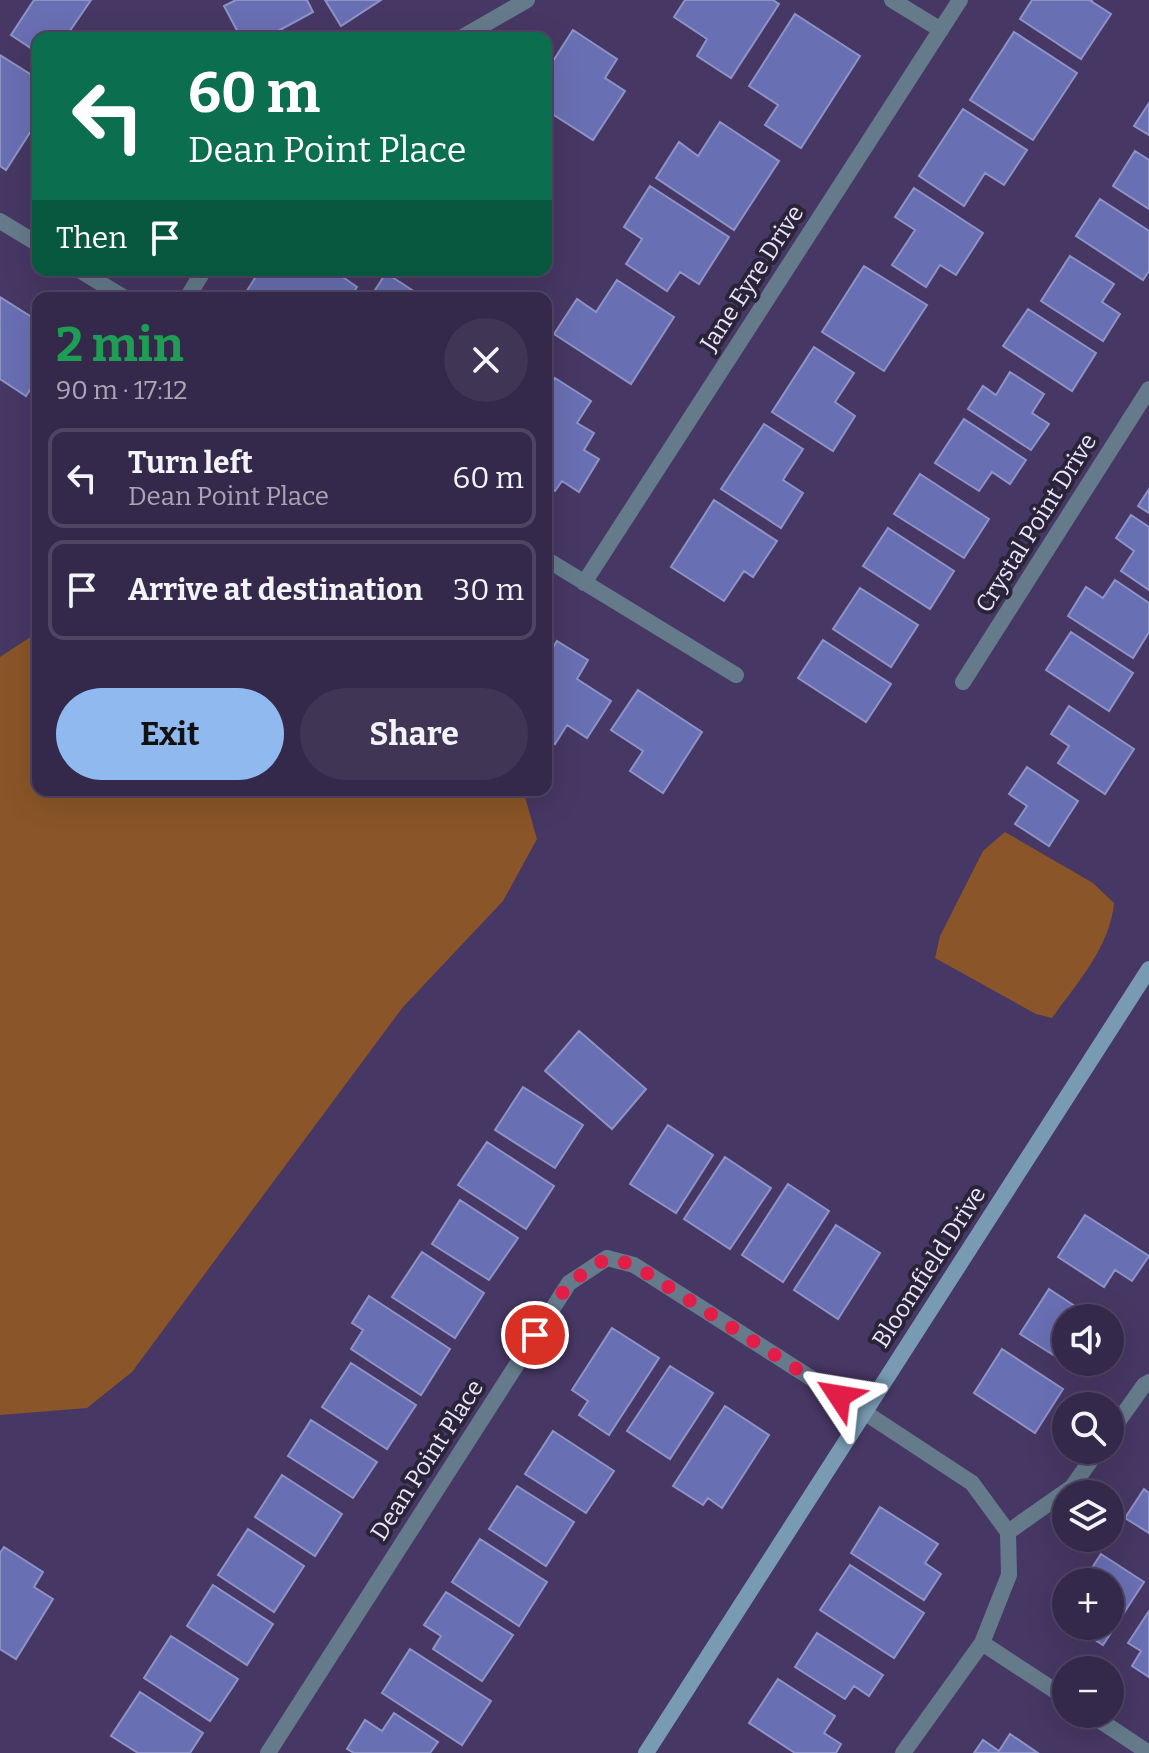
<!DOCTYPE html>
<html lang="en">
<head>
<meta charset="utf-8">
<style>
	:root { --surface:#35294b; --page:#403555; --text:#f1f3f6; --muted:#aaa6b5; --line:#4f4563; --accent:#90b9f0 }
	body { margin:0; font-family:Bitter,serif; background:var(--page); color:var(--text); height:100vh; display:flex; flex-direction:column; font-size:30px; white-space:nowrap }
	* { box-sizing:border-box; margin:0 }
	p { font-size:26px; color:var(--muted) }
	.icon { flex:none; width:44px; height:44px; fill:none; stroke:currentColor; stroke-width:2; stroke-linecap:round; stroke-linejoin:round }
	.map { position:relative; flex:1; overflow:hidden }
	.sheet { position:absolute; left:32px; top:292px; width:520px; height:504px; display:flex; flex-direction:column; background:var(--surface); border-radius:16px; box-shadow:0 8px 32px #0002,0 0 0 2px var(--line) }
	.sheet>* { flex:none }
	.banner { position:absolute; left:32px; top:32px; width:520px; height:244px; border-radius:16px; box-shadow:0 8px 32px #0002,0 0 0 2px var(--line); background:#0b6e4f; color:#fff; overflow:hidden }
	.tools { position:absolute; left:1052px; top:1304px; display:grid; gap:16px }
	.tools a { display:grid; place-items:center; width:72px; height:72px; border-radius:50%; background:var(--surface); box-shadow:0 8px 32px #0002,0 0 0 2px var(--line); font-size:40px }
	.pin { position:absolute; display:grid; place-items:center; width:68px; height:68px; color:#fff; margin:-34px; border:4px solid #fff; border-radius:50%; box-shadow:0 2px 8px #0007 }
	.me { position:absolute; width:88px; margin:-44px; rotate:303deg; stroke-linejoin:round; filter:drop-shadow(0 0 6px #0008) }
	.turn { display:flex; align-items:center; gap:28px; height:168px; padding:0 24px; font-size:36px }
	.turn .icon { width:104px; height:104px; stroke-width:2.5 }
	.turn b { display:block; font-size:56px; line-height:68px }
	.then { display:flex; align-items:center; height:76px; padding:0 24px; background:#0003; gap:16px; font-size:30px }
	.round { display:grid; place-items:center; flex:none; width:84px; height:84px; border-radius:42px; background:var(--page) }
	.summary { display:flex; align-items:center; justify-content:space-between; height:136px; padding:0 24px }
	h1 { font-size:48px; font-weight:700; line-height:60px; color:#1e9e55 }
	.button { display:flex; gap:16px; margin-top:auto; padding:16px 24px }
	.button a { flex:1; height:92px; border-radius:48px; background:var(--accent); color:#111; font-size:32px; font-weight:700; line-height:92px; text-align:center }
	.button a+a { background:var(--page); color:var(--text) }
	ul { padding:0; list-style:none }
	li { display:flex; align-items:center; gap:24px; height:100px; margin:0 16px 12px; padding:0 8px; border:4px solid var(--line); border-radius:16px }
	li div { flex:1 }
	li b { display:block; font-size:30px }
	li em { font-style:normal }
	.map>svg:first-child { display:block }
</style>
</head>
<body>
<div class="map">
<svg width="1149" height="1753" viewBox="0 0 1149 1753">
	<rect width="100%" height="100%" fill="#473764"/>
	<path fill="#8a5528" d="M 38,632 L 38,790 L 523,790 L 537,839 L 503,901 L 403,1007 L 132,1372 L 87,1408 L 0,1415 L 0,657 Z
		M 1005,832 L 1093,883 L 1114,903 C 1110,947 1077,983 1052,1018 L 1036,1014 L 935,958 L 940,936 L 983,851 Z"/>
	<path fill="#696fb3" stroke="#8d93c7" stroke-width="2" d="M 34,0 L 91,0 L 65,38 L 38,38 L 38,53 L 11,35 Z
		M 236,0 L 307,0 L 313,12 L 278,31 L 281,38 L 241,38 L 224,6 Z
		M 325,0 L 381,0 L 341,26 Z
		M 685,0 L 773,0 L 779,4 L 731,78 L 697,56 L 707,39 L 674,17 Z
		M 1032,0 L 1092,0 L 1091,1 L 1111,14 L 1081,59 L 1020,19 Z
		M 795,14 L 860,56 L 801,148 L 765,125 L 778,105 L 749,86 Z
		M 573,30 L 617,59 L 605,78 L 625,91 L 593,140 L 546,110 L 546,72 Z
		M 1014,32 L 1077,73 L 1033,140 L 970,100 Z
		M 0,55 L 38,79 L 38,120 L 6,170 L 0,166 Z
		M 1149,103 L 1149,135 L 1134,126 Z
		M 963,109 L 1027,150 L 1004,185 L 985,173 L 964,206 L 919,176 Z
		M 720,122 L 779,161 L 734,230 L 656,178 L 679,142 L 698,156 Z
		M 1135,151 L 1149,160 L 1149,209 L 1113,186 Z
		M 650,186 L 729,237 L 699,284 L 680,272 L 667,291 L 626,264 L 642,239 L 624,227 Z
		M 914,188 L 983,233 L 956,275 L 940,265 L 926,287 L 892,265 L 915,230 L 895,217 Z
		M 1100,199 L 1149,231 L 1149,271 L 1143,280 L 1076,236 Z
		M 1070,256 L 1114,284 L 1102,302 L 1120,314 L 1103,341 L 1041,301 Z
		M 864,266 L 927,305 L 884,371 L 822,332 Z
		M 260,270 L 339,270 L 337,273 L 357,287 L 350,298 L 245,298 L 243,297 Z
		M 386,273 L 421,296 L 419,298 L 370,298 Z
		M 617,280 L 674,317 L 631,384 L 554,334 L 577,299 L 596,312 Z
		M 0,297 L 38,321 L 38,377 L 26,396 L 0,379 Z
		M 1028,309 L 1096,353 L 1072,391 L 1003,346 Z
		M 814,347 L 854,373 L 835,402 L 855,416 L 833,451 L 772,412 Z
		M 1010,372 L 1044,394 L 1032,413 L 1049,424 L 1031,450 L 968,409 L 983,386 L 996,395 Z
		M 555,378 L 591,401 L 577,423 L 594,433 L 584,450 L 599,459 L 579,492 L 562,481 L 555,491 L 546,486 L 546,393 Z
		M 964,419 L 1026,460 L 1010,484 L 992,472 L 979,491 L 935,463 Z
		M 764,424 L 803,449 L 783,480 L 803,493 L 781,528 L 721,489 Z
		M 920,474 L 989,519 L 964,558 L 894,514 Z
		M 1149,489 L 1149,513 L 1138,506 Z
		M 714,500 L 777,541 L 753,577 L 744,571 L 724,601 L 671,567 Z
		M 1131,515 L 1149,527 L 1149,590 L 1121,571 L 1134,551 L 1116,538 Z
		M 888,528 L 954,571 L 930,609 L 863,566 Z
		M 1115,580 L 1149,603 L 1149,632 L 1133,658 L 1068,616 L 1086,587 L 1103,598 Z
		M 860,588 L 918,625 L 891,667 L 833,629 Z
		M 1071,632 L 1133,673 L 1109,711 L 1046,670 Z
		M 823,640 L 891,684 L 866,722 L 798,678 Z
		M 557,641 L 588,660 L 577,679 L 611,701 L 587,738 L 567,725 L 555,744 L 546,738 L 546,659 Z
		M 638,690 L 702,732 L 663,793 L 630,771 L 643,751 L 611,730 Z
		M 1069,706 L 1134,749 L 1105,794 L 1058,763 L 1069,746 L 1051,734 Z
		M 1027,767 L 1078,801 L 1049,846 L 1015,824 L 1027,806 L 1009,794 Z
		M 579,1031 L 646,1089 L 612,1129 L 545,1071 Z
		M 523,1087 L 583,1125 L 555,1168 L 495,1130 Z
		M 668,1125 L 713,1155 L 676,1213 L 630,1184 Z
		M 487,1142 L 554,1186 L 526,1229 L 458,1185 Z
		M 725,1157 L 771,1188 L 730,1249 L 684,1219 Z
		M 788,1184 L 829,1211 L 783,1282 L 742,1255 Z
		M 460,1200 L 518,1238 L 489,1280 L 432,1244 Z
		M 1085,1215 L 1149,1256 L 1132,1281 L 1115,1270 L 1104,1287 L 1058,1257 Z
		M 836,1225 L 880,1253 L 838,1319 L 794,1290 Z
		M 422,1252 L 484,1293 L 455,1338 L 392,1297 Z
		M 1049,1289 L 1093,1318 L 1066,1318 L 1066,1346 L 1058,1358 L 1020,1334 Z
		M 369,1296 L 450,1349 L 421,1395 L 351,1349 L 363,1330 L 352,1323 Z
		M 612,1328 L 659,1358 L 609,1435 L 579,1415 L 588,1401 L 572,1390 Z
		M 1002,1349 L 1063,1389 L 1035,1433 L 974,1393 Z
		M 351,1363 L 416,1405 L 387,1449 L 322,1407 Z
		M 670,1366 L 713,1393 L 670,1459 L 627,1431 Z
		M 725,1406 L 769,1435 L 722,1508 L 708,1498 L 703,1505 L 673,1486 Z
		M 311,1420 L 377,1462 L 353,1498 L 288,1456 Z
		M 553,1431 L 614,1471 L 586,1513 L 525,1474 Z
		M 282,1475 L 342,1514 L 315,1556 L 255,1517 Z
		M 517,1486 L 574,1522 L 546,1566 L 489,1529 Z
		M 1144,1489 L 1149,1493 L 1149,1533 L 1125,1518 Z
		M 880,1507 L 938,1544 L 925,1563 L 941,1574 L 924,1600 L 851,1553 Z
		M 248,1529 L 304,1566 L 274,1612 L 218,1575 Z
		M 480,1539 L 547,1582 L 519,1626 L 452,1582 Z
		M 4,1547 L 43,1572 L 34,1587 L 53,1599 L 16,1659 L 0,1649 L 0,1553 Z
		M 1101,1554 L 1144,1582 L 1103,1645 L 1075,1627 L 1110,1626 L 1110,1582 L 1083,1582 Z
		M 850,1565 L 924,1613 L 894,1658 L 820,1610 Z
		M 213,1585 L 273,1624 L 247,1665 L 187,1626 Z
		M 446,1592 L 513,1635 L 482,1681 L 433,1649 L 441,1636 L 424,1625 Z
		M 1149,1611 L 1149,1677 L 1132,1666 L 1141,1651 L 1128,1643 Z
		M 817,1633 L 883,1675 L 869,1696 L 854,1686 L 845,1699 L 795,1667 Z
		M 171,1636 L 238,1679 L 210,1721 L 144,1678 Z
		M 410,1649 L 491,1701 L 462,1745 L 382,1693 Z
		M 778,1679 L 835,1716 L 824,1733 L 841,1744 L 836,1753 L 795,1753 L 749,1723 Z
		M 140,1692 L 203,1733 L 190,1753 L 138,1753 L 111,1736 Z
		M 394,1713 L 438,1742 L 430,1753 L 354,1753 L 347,1749 L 365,1720 L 382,1731 Z
		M 1010,1734 L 1038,1753 L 974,1753 L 983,1740 L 999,1751 Z"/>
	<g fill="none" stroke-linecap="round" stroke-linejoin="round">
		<path stroke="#657b8b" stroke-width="16" d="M 892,0 L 941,30
			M 461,38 L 527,0
			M 0,221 L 38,244
			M 79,270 L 125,298
			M 187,298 L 204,270
			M 546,559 L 736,675
			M 584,583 L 960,0
			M 963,682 L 1149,389
			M 1110,1433 L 1144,1385 L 1149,1382
			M 1008,1532 L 1072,1487 L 1098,1450
			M 982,1643 L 1066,1698
			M 1090,1714 L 1149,1753
			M 268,1753 L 569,1283 L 607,1258 L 634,1265 L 864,1412 L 972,1483 L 1008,1532 L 1009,1575 L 982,1643 L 903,1753"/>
		<path stroke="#789bb3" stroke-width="16" d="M 646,1753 L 1149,969"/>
	</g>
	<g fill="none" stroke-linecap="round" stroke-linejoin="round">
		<path stroke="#e11d48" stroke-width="14" stroke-dasharray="0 25.2" d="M 535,1335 L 569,1283 L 607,1258 L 634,1265 L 839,1396"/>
	</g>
	<g text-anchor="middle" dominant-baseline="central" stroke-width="8" stroke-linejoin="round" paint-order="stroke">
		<g font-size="24" fill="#ebe4fb" stroke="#2a2438">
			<text transform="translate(752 278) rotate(-57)">Jane Eyre Drive</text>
			<text transform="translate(1036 523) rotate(-58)">Crystal Point Drive</text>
			<text transform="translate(929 1267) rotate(-57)">Bloomfield Drive</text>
			<text transform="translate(427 1460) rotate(-57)">Dean Point Place</text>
		</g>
	</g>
</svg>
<div class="tools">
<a><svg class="icon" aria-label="sound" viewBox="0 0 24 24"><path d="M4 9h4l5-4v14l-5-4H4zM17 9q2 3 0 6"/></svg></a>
<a><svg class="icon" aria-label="search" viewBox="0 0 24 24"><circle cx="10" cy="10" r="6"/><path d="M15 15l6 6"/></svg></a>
<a><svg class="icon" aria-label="layers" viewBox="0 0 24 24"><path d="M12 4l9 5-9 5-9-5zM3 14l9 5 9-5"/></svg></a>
<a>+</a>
<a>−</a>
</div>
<div class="pin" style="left:535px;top:1335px;background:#d93025"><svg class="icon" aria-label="arrive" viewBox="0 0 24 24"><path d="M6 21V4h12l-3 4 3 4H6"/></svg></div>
<svg class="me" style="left:839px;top:1396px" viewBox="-20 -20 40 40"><path d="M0-17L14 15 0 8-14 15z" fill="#e11d48" stroke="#fff" stroke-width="4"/></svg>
<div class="banner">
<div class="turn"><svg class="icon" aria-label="left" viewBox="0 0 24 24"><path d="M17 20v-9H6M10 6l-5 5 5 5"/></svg><div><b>60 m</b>Dean Point Place</div></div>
<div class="then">Then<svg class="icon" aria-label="arrive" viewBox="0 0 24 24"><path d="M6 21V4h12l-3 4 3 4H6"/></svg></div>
</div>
<section class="sheet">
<div class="summary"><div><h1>2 min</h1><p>90 m · 17:12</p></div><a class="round"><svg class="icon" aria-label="close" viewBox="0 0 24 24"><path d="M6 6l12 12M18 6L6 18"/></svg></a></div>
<ul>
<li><svg class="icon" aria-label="left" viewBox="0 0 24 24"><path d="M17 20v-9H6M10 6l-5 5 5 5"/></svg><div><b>Turn left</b><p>Dean Point Place</p></div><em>60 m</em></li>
<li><svg class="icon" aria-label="arrive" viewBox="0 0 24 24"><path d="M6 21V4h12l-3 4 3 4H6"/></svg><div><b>Arrive at destination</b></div><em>30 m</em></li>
</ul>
<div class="button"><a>Exit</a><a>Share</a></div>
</section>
</div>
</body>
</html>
